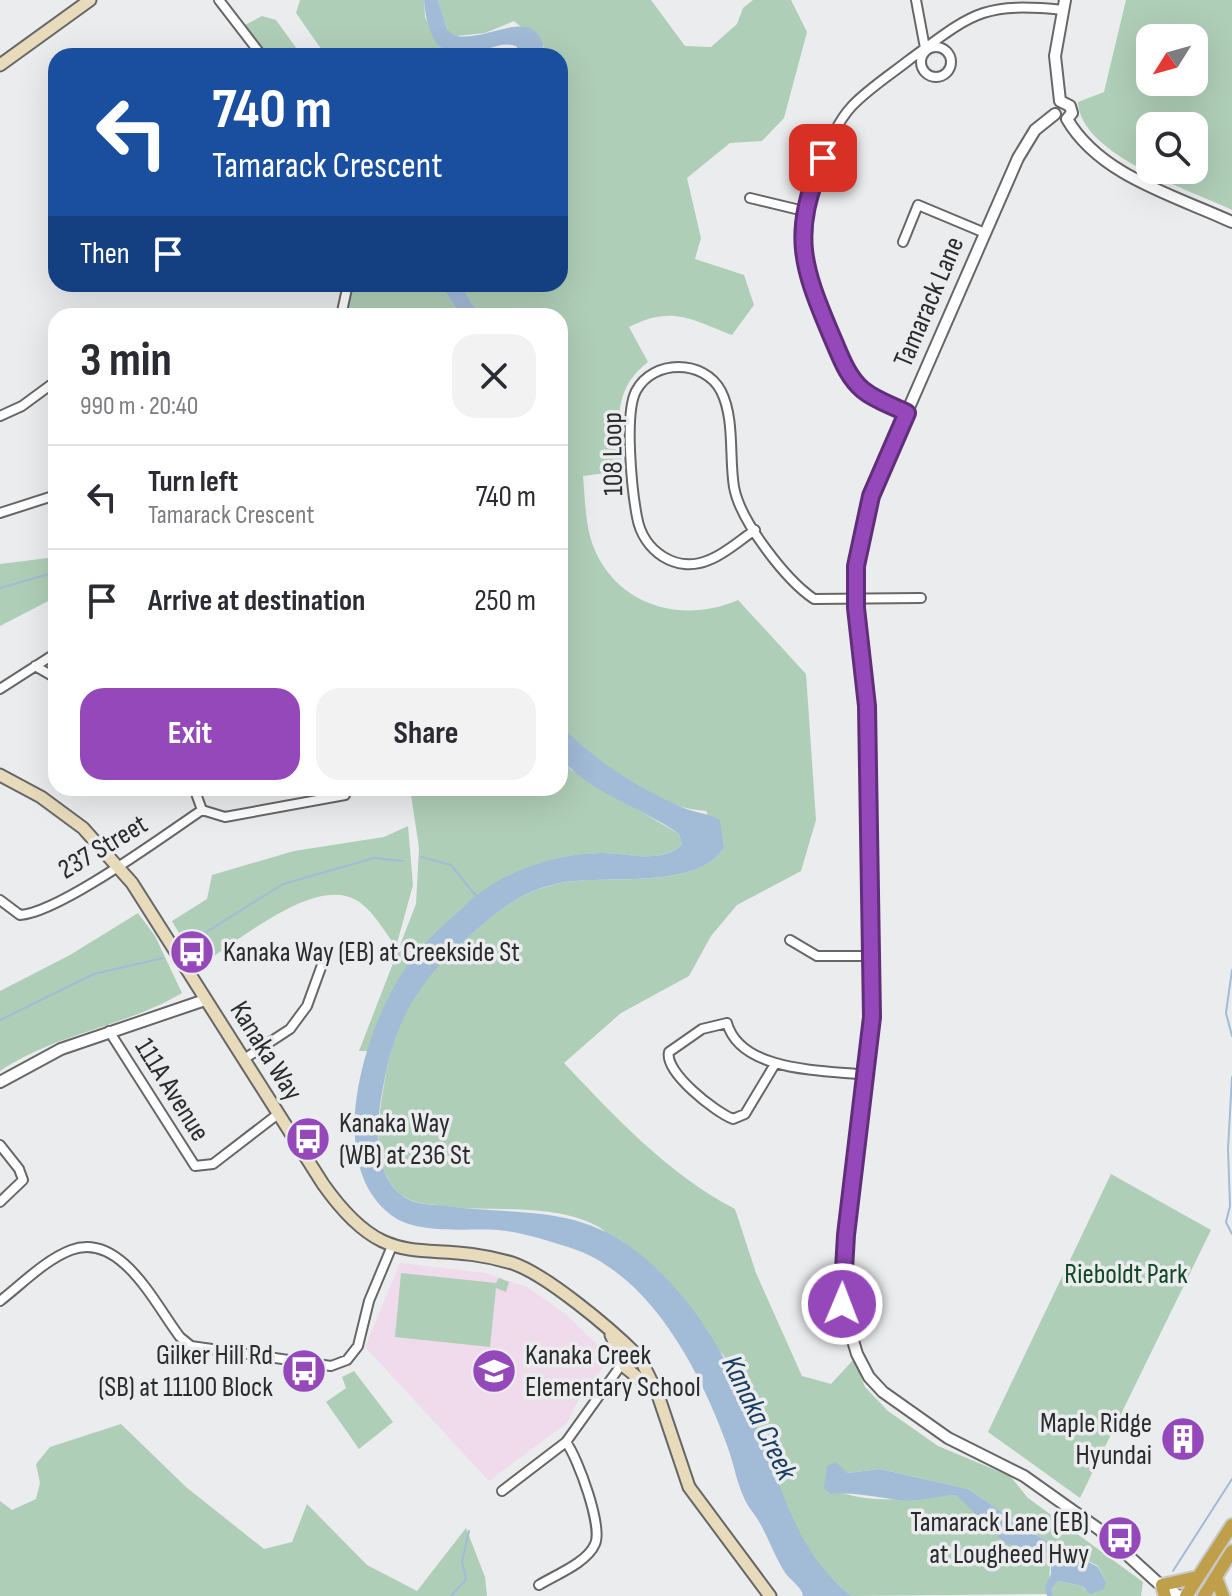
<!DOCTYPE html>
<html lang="en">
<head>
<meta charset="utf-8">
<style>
	:root { --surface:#fff; --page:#f2f2f3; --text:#2b2b33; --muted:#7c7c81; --line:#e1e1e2; --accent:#9548ba }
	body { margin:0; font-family:"Sofia Sans Condensed",sans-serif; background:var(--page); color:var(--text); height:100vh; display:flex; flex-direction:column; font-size:30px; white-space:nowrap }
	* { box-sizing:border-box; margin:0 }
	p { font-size:26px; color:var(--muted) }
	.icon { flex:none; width:44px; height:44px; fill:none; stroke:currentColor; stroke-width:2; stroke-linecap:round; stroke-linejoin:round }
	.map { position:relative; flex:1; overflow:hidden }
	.sheet { position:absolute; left:48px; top:308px; width:520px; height:488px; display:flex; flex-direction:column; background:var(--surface); border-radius:24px; box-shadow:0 8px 32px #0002 }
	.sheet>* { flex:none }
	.banner { position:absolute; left:48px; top:48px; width:520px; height:244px; border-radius:24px; box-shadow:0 8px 32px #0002; background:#1a4fa0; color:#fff; overflow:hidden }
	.needle { width:52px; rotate:233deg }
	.controls { position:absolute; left:1136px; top:24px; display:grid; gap:16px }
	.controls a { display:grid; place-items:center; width:72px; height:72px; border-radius:16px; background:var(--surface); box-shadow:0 8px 32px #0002; font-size:40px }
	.pin { position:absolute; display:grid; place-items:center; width:68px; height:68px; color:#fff; margin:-34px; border-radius:16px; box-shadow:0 4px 12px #0006 }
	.me { position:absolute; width:88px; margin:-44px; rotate:1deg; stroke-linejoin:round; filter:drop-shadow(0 0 6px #0008) }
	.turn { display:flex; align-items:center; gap:28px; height:168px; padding:0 32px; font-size:36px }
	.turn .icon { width:104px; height:104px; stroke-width:2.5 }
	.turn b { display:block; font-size:56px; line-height:68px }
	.then { display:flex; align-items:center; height:76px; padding:0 32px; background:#0003; gap:16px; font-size:30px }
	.round { display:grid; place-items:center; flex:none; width:84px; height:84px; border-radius:24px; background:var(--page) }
	.overview { display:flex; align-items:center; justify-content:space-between; height:136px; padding:0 32px }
	h1 { font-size:48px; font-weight:700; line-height:60px }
	.cta { display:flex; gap:16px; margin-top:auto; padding:16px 32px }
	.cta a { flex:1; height:92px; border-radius:24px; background:var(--accent); color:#fff; font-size:32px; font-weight:700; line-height:92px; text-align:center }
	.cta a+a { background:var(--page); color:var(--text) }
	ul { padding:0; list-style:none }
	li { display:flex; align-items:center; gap:24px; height:104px; padding:0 32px; border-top:2px solid var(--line) }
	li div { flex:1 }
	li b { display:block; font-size:30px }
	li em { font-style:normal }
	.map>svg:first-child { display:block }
</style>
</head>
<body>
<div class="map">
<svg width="1232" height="1596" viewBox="0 0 1232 1596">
	<rect width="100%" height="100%" fill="#ebecee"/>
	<path fill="#efdbeb" d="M 400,1263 L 486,1273 L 527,1287 L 567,1315 L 611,1358 L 581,1395 L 567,1423 L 489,1481 L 365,1347 Z"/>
	<path fill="#afceb7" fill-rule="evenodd" d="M 300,0 L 424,0 L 425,17 L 441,50 L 459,56 L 326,56 L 296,13 Z
		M 438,0 L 651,0 L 685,46 L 711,47 L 737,24 L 743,8 L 753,0 L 791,0 L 807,32 L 784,118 L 762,141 L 730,143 L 687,178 L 701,238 L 695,259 L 744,275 L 754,305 L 732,335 C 691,319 671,305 629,327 L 648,362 C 610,391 619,428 622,471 L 583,476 C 585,498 585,522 592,543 C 614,605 681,625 738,600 L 806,674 L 816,820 L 801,871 L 737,905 L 711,936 L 689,976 L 621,1013 L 564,1063 C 615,1117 668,1174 735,1209 L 756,1273 L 802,1376 L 831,1384 L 854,1359 L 865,1387 L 888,1411 L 938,1446 L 1010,1476 L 1028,1498 L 1143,1582 L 1141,1596 L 1053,1596 L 1052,1589 L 1058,1581 L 1082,1586 L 1085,1590 L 1106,1582 L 1098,1566 L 1036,1535 L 968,1489 L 880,1469 L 847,1473 L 840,1492 C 876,1505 918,1497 956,1495 L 1028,1551 L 1051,1555 L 1048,1594 L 852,1596 C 779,1542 768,1440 729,1364 C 716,1340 669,1301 648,1279 C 635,1265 612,1234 597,1226 C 551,1202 493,1213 444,1206 C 431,1204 414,1204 403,1196 C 372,1172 377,1125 383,1091 C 389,1050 404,1005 430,972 C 442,956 461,943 476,930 C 503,907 525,890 561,883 C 605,874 696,891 724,848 L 706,811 C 651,807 597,763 560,724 L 560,316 L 486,316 L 472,304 L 461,284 L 560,284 L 560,56 L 545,56 L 544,46 L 514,21 L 485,33 L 456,36 L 447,29 Z
		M 1126,0 L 1232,0 L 1232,210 C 1191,190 1080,155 1078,102 L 1104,92 ZM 1150,38 L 1194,38 L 1194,82 L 1150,82 ZM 1150,126 L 1194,126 L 1194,170 L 1150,170 Z
		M 262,16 L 276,20 L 302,56 L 268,56 L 245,25 Z
		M 352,284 L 440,284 L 461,316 L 345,316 Z
		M 56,557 L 56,597 L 0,626 L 0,564 Z
		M 560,758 L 571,770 L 679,834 L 682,845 C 658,865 627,852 599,853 C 487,856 401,950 369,1051 L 359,1051 L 416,904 L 419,848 L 410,788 L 560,788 Z
		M 408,826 L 413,885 L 396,947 C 385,932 372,909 356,900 C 313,875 235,945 198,966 L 172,921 L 207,899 L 212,875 L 294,851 L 384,837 Z
		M 138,913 L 155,936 L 182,993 C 125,1027 56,1033 0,1071 L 0,991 L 70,955 Z
		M 1111,1174 L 1211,1230 L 1080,1498 L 988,1432 Z
		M 401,1273 L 496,1283 L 499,1278 L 509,1282 L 506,1292 L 496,1288 L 490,1347 L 395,1337 Z
		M 354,1371 L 393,1422 L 359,1449 L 326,1402 L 346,1388 L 342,1377 Z
		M 121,1424 L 186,1487 L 264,1549 L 292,1542 L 307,1504 L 367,1565 L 417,1591 L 466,1528 L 485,1577 L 487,1596 L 0,1596 L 0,1501 L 12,1510 L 36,1499 L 40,1483 L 36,1464 L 50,1447 Z"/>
	<path fill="#a2bbd7" d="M 424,0 L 438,0 L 447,29 L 456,36 C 491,42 539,0 545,56 L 521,56 L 516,46 C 501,41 488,50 474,54 C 437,65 426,29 424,0 Z
		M 440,284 L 461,284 L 472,304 L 486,316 L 461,316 Z
		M 560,724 C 595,761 633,785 679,806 C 694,813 706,812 720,820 L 724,848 C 696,891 605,874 560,883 C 524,890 502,908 475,931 C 416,982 394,1020 381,1099 C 376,1129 374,1176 404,1197 C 415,1205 432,1204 446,1206 C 518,1216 577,1203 640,1254 C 700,1303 735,1372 763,1443 C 786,1500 801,1558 852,1596 L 803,1596 C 802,1587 792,1582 786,1574 C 774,1556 769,1538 758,1520 C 754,1513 748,1507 745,1500 C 737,1484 734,1465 728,1448 C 701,1372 650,1272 568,1247 C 546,1240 521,1232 498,1230 C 466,1228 417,1235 391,1215 C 320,1161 367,1018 412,959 C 428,938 452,917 472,899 C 505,871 557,853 600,853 C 627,852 659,865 682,845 L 679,834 C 640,806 593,795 560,758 Z
		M 836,1462 L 847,1473 L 880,1469 L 968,1489 L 1036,1535 L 1098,1567 L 1106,1582 L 1104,1589 L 1090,1594 L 1082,1586 L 1058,1581 L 1052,1589 L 1053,1596 L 1047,1596 L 1045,1587 L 1051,1574 L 1051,1555 L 1005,1543 L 956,1495 C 938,1496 917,1502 899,1500 C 884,1498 844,1491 831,1494 L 824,1488 L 827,1466 Z"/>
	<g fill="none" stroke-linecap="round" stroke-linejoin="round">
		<path stroke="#a2bbd7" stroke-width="2" d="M 0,588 L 56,572
			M 421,857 L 451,865 L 476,896
			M 192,941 L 283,884 L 374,858 L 403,861
			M 1232,970 L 1226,1013 L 1232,1036
			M 0,1020 L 94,974 L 163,958
			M 1232,1077 L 1228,1149 L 1230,1206 L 1226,1222 L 1232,1234
			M 1173,1571 L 1232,1479
			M 451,1596 L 466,1579 L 462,1562 L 469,1531"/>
		<g stroke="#676768" stroke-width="12">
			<path id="minor" d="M 219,0 L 262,56
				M 916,0 L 925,48
				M921 62a15 15 0 1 1 30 0a15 15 0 1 1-30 0Z
				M 750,198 L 804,211
				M 903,242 L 918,205 L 985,233
				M 341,316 L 348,284
				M 907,413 C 852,386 849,378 826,322 C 799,259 796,223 823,159 C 830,141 838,121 852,106 C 868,89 890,75 909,60 C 973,13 982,2 1063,10
				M 0,416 L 22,406 L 56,381
				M 0,513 L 56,495
				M 755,530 C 740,540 725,554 709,560 C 676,574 643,551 637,517 C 632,491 624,414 636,391 C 653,359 704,359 721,391 C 735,419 729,457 734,487 C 740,521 786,580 814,599 L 921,598
				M 35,666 L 56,678
				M 0,689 L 56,653
				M 194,788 L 202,810
				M 202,810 L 225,817 L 345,795 L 347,788
				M 0,900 L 20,915 C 59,913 166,834 202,810
				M 790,940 L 817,956 L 871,956
				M 727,1023 L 702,1029 L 669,1052 C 664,1072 715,1112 733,1119 L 745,1114 L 775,1064
				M 727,1023 C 741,1073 826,1070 868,1075
				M 109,1031 L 195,1166 L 213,1164 L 278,1114
				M 244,1059 L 290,1029 L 307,1006 L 327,951
				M 0,1202 L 23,1180 L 19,1169 L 0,1145
				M 0,1301 C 22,1284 45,1260 71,1250 C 121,1231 156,1306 180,1337 L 191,1346 L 331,1366 L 347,1360 L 358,1346 L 369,1301 L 392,1246
				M 502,1491 L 566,1442 L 624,1361
				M 539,1585 C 555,1575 587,1563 595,1544 C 603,1527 578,1458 566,1442"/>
		</g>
		<g stroke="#676768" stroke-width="14">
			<path id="tertiary" d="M 1060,101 L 1055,56 L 1065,0
				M 1060,101 L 1070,106 L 1072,113 L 1067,119
				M 1055,114 L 1035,130 L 1018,158 L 876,483 L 858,552 L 856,608 L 867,712 L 872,1017 L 846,1235 L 842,1304 L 857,1354 L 869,1377 L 883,1392 L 948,1438 L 1024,1476 L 1100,1530 L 1157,1582 L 1179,1596
				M 1067,119 C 1100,176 1176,196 1232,222
				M 0,1082 L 61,1049 L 205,1000"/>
		</g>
		<g stroke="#676768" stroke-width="15">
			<path id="secondary" d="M 0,65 L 90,0
				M 0,775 L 41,797 L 83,828 L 132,883 L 323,1184 C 390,1279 422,1236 512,1263 C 546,1274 611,1329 636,1354
				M 611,1335 L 626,1368 L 652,1389
				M 641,1360 L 658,1395 L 689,1487 L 770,1596"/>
		</g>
		<g stroke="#c8c8c8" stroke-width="16">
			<path id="trunk" d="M 1216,1578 L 1223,1596
				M 1165,1596 L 1162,1585 L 1198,1577
				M 1186,1596 L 1232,1525
				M 1204,1596 L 1232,1551"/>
		</g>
		<use href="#minor" stroke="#fff" stroke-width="8"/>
		<use href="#tertiary" stroke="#fff" stroke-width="10"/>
		<use href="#secondary" stroke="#e7dbbb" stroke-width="11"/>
		<use href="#trunk" stroke="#c09f4a" stroke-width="12"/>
	</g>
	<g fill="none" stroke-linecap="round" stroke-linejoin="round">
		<g stroke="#612f79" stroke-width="20">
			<path id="route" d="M 823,158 C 791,234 801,264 832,337 C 840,355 847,377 863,390 C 875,400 893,406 907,413 L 871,496 L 856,566 L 856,608 L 867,706 L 872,1017 L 846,1235 L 842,1304"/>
		</g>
		<use href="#route" stroke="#9548ba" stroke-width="14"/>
	</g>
	<defs>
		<g id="bus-disc" transform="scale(2.3)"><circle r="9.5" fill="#9548ba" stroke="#ebecee"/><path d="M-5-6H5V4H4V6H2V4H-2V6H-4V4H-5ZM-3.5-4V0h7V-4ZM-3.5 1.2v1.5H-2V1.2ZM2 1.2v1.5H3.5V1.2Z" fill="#fff"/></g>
		<g id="school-disc" transform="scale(2.3)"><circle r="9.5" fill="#9548ba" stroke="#ebecee"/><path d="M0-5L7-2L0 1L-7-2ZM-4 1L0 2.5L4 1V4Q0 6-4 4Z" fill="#fff"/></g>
		<g id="building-disc" transform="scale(2.3)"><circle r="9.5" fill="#9548ba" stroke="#ebecee"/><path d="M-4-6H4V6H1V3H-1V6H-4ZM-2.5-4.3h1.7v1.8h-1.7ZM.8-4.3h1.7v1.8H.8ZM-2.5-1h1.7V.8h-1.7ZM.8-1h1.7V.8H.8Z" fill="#fff"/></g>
	</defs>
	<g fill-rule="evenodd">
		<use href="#bus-disc" x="192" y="952"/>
		<use href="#bus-disc" x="308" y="1139"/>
		<use href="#bus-disc" x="304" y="1371"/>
		<use href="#school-disc" x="494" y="1371"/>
		<use href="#building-disc" x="1183" y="1439"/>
		<use href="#bus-disc" x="1120" y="1538"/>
	</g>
	<g text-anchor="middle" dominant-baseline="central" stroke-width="7" stroke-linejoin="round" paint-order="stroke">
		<g font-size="28" fill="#2b2b2c" stroke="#ebecee">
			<text transform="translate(929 302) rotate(-67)">Tamarack Lane</text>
			<text transform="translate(613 454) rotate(-91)">108 Loop</text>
			<text transform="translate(103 847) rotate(-31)">237 Street</text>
			<text transform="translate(266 1051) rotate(58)">Kanaka Way</text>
			<text transform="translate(172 1090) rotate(58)">111A Avenue</text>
		</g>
		<g font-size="28" fill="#2b2b2c" stroke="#ebecee" text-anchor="start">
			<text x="223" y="952">Kanaka Way (EB) at Creekside St</text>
			<text x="339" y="1123">Kanaka Way<tspan x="339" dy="32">(WB) at 236 St</tspan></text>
			<text x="273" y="1355" text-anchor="end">Gilker Hill Rd<tspan x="273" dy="32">(SB) at 11100 Block</tspan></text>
			<text x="525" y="1355">Kanaka Creek<tspan x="525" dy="32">Elementary School</tspan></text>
			<text x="1152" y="1423" text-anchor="end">Maple Ridge<tspan x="1152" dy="32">Hyundai</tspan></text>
			<text x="1089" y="1522" text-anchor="end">Tamarack Lane (EB)<tspan x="1089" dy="32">at Lougheed Hwy</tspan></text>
		</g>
		<g font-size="28" fill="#114727" stroke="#ebecee">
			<text x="1126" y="1274">Rieboldt Park</text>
		</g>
		<g font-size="30" font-style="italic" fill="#183c62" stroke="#ebecee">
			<text transform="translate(759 1418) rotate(64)">Kanaka Creek</text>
		</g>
	</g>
</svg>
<div class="controls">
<a><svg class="needle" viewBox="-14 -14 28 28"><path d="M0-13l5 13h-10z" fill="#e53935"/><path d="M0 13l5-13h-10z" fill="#7c7c81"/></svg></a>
<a><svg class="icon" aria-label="search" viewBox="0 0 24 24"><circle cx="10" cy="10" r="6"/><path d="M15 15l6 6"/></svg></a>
</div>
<div class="pin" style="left:823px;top:158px;background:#d93025"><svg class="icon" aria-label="arrive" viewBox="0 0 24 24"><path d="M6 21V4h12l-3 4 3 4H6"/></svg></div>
<svg class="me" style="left:842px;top:1304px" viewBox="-20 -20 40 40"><circle r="17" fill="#9548ba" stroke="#fff" stroke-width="3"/><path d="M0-11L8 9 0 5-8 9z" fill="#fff"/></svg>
<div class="banner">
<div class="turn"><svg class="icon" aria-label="left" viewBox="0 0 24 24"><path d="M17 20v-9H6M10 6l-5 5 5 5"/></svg><div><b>740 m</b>Tamarack Crescent</div></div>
<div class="then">Then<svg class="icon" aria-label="arrive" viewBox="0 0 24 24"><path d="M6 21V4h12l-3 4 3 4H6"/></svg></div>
</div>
<section class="sheet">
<div class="overview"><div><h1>3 min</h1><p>990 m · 20:40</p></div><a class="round"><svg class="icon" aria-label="close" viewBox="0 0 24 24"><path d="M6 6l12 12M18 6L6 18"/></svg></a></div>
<ul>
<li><svg class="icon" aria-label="left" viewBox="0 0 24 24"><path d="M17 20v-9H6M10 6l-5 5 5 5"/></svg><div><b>Turn left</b><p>Tamarack Crescent</p></div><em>740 m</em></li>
<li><svg class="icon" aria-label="arrive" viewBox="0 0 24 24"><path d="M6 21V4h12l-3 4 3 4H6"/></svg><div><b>Arrive at destination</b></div><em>250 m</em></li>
</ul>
<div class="cta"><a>Exit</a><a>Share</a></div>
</section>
</div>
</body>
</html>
